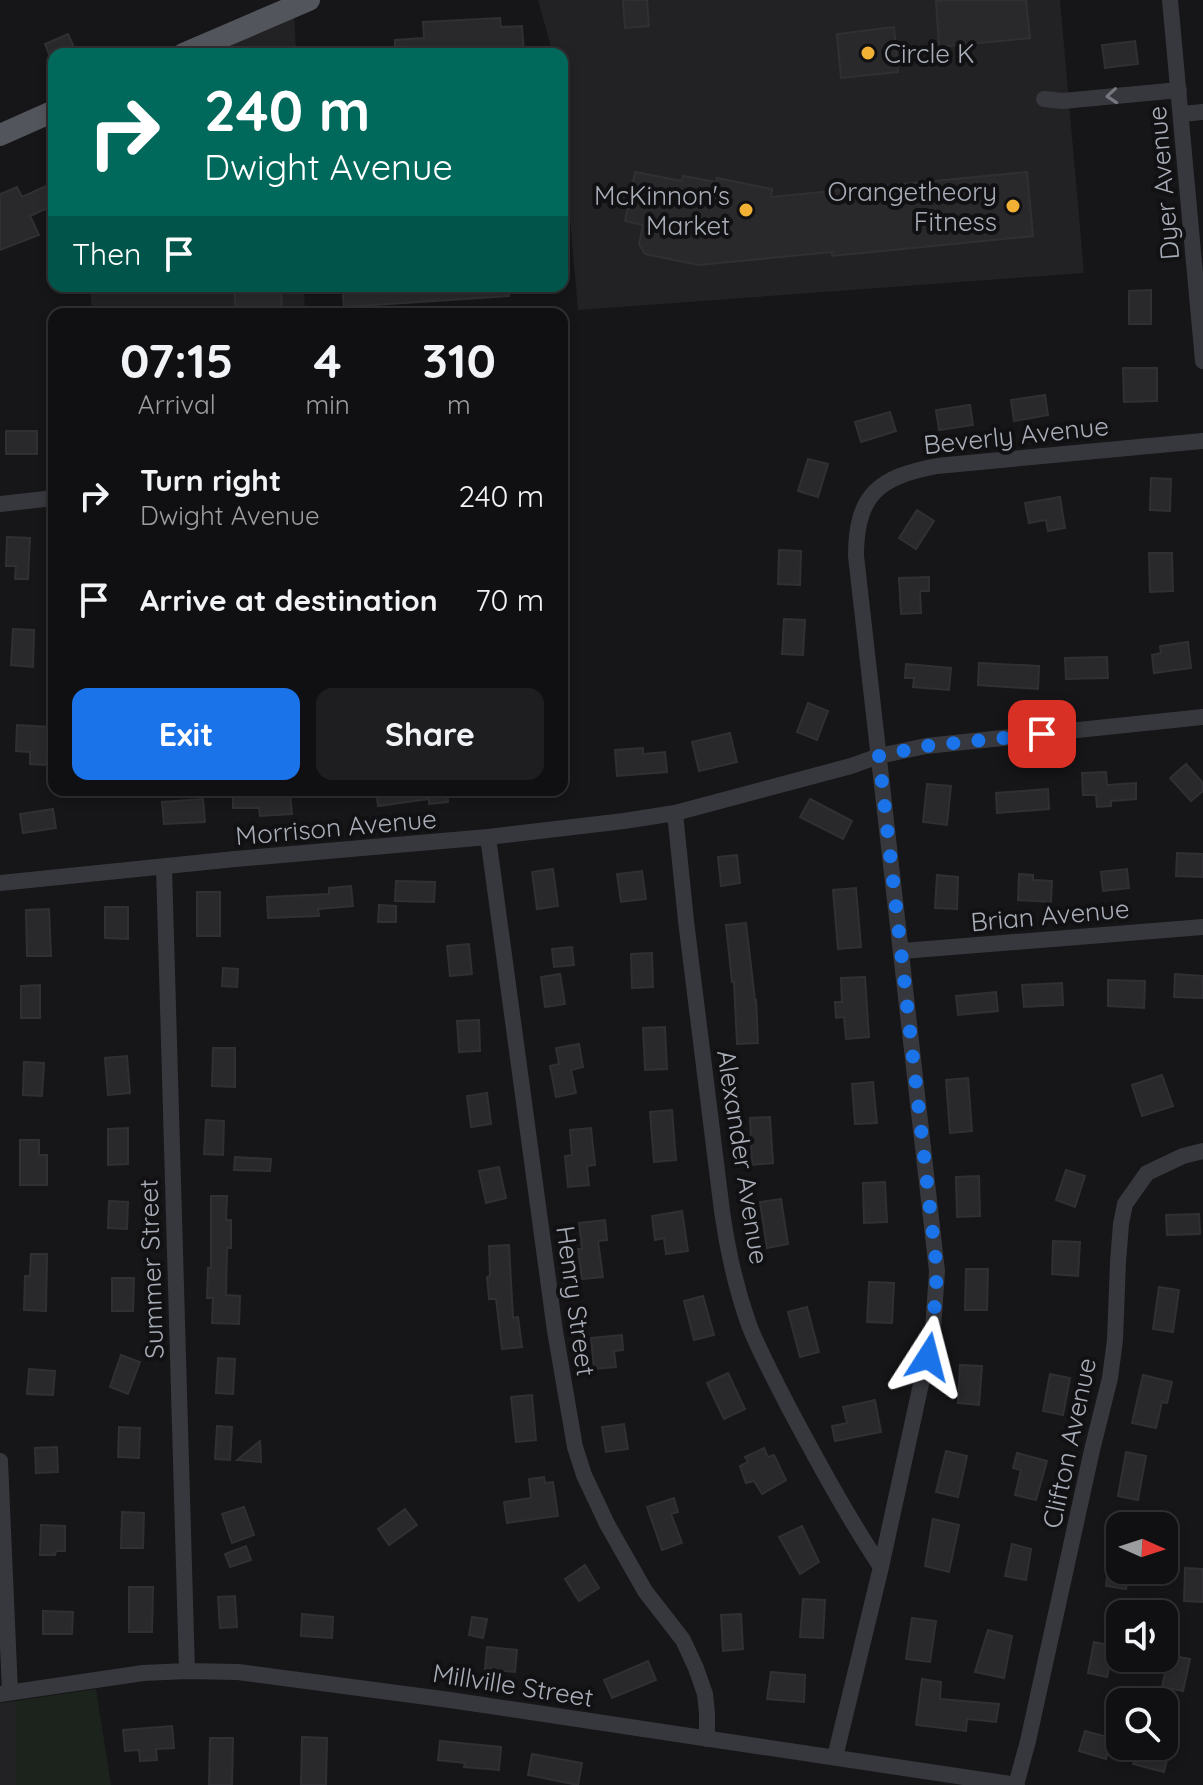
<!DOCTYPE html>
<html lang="en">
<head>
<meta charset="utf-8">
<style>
	:root { --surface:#101012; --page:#1e1e20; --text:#f1f3f6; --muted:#9c9d9f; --line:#303032; --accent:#1a73e8 }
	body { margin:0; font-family:Quicksand,sans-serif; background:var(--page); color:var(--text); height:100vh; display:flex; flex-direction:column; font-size:30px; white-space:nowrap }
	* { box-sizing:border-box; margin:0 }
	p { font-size:26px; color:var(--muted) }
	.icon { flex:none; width:44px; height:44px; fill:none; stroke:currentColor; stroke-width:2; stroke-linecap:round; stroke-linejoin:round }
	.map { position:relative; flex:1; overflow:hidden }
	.side { position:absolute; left:48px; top:308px; width:520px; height:488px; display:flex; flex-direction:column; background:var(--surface); border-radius:16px; box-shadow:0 4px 12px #0003,0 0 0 2px var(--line) }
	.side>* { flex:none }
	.banner { position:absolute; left:48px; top:48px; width:520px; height:244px; border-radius:16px; box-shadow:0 4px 12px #0003,0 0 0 2px var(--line); background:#00695c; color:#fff; overflow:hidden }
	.needle { width:52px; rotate:93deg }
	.controls { position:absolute; left:1106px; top:1512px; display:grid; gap:16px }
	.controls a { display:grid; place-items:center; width:72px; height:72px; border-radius:16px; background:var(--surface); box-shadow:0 4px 12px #0003,0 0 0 2px var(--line); font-size:40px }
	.pin { position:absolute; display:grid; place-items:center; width:68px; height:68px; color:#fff; margin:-34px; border-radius:16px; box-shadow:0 4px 12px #0006 }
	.me { position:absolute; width:88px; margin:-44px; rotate:9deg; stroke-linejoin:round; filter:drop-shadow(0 0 6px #0008) }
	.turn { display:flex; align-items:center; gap:28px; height:168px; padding:0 24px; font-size:36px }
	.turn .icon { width:104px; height:104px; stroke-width:2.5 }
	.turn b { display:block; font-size:56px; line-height:68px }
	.then { display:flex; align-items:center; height:76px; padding:0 24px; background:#0003; gap:16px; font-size:30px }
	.eta { display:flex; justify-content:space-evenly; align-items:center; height:136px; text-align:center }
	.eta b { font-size:48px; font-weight:700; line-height:56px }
	.cta { display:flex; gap:16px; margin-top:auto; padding:16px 24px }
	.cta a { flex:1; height:92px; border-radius:16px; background:var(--accent); color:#fff; font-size:32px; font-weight:700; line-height:92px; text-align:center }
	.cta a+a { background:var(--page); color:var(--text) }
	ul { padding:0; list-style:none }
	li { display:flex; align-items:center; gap:24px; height:104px; padding:0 24px }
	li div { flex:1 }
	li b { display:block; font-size:30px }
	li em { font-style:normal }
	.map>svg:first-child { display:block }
</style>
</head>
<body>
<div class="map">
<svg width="1203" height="1785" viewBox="0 0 1203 1785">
	<rect width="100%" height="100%" fill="#161618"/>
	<path fill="#222225" d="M 538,0 L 1060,0 L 1084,273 L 578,310 L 562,132 L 562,54 L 553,54 Z
		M 294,6 L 296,54 L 183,54 Z
		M 90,286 L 304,286 L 305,314 L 92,314 Z
		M 16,1701 L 16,1785 L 0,1785 L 0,1703 Z"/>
	<path fill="#1c231d" d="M 96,1689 L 111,1785 L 16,1785 L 16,1701 Z"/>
	<path fill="#29292c" stroke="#303034" stroke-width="2" d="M 623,0 L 647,0 L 649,26 L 625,28 Z
		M 945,0 L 1026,0 L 1030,38 L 939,47 L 936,1 Z
		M 500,18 L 501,27 L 522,26 L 524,54 L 395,54 L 395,40 L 424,38 L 423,22 Z
		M 894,27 L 898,72 L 841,78 L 837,34 Z
		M 68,34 L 77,54 L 49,54 L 45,44 Z
		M 1135,41 L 1138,64 L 1105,68 L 1102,45 Z
		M 635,172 L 682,181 L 683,176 L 716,182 L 717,178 L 772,189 L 771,197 L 1027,172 L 1033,236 L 832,256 L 832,252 L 699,265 L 645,254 L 639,244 L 643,225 L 625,221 Z
		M 46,186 L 54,205 L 30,216 L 39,235 L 0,250 L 0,194 L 17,187 L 22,197 Z
		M 234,286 L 281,286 L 282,314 L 236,314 Z
		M 342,286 L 508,286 L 509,296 L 344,307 Z
		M 1151,290 L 1151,324 L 1129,324 L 1129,291 Z
		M 1123,368 L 1157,368 L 1157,401 L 1124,402 Z
		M 1045,395 L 1048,415 L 1014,421 L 1011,400 Z
		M 970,405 L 973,425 L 939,430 L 936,410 Z
		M 890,412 L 896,431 L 861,442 L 855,422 Z
		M 6,431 L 37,431 L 37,454 L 6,454 Z
		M 808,459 L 828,464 L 818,497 L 798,491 Z
		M 1151,478 L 1171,479 L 1170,511 L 1150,510 Z
		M 1060,497 L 1065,528 L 1048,531 L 1046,520 L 1029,523 L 1025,503 Z
		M 917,510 L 934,521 L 916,549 L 899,538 Z
		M 7,537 L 30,538 L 28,579 L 15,579 L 16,566 L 6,566 Z
		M 779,550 L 801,551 L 800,585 L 778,584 Z
		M 1149,553 L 1172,553 L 1173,591 L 1150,592 Z
		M 929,577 L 929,591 L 920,591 L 921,613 L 901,614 L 899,578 Z
		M 784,619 L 805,620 L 803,655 L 782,654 Z
		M 13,629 L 34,630 L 33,667 L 11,665 Z
		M 1188,642 L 1191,668 L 1154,673 L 1152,655 L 1161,653 L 1160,646 Z
		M 1107,657 L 1108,678 L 1066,679 L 1065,658 Z
		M 979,663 L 1039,666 L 1038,689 L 978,685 Z
		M 906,664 L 951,668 L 949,690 L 913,687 L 914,678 L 905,678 Z
		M 808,703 L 828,711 L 817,740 L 797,732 Z
		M 17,725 L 49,727 L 46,765 L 30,764 L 30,752 L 16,751 Z
		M 730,733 L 737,762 L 699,771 L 692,742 Z
		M 643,748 L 643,754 L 665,752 L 667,772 L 617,776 L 615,750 Z
		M 1186,764 L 1203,783 L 1203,791 L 1191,801 L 1170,778 Z
		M 1106,772 L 1107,785 L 1136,783 L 1136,799 L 1111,801 L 1111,806 L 1097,807 L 1096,795 L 1083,795 L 1082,773 Z
		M 927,784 L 951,786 L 947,825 L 923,822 Z
		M 1048,789 L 1049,809 L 997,813 L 996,793 Z
		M 233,790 L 252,790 L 252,796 L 290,794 L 292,814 L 260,816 L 259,808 L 233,808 Z
		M 376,790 L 447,790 L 448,802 L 429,804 L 429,799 L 378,806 Z
		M 203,799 L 205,822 L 164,824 L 162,802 Z
		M 810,799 L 852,821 L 843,839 L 800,817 Z
		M 53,809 L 56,828 L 23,833 L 20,814 Z
		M 1177,853 L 1203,854 L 1203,877 L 1176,876 Z
		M 737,855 L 740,883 L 721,886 L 718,857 Z
		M 553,869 L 558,906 L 537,909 L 532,872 Z
		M 1127,869 L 1129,888 L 1103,891 L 1101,872 Z
		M 642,871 L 646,899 L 621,902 L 617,874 Z
		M 1019,874 L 1033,875 L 1033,880 L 1052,881 L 1051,902 L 1018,900 Z
		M 937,875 L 958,877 L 957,909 L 935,908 Z
		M 396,881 L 435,882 L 434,902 L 395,901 Z
		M 351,886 L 353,906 L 318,909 L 319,916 L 268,918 L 267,897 L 329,894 L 329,888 Z
		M 856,888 L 861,947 L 838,949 L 833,890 Z
		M 197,892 L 220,892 L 220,936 L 197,936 Z
		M 379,905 L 396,906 L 396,922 L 378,922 Z
		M 105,907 L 128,907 L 128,939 L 105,938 Z
		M 49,909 L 51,956 L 27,956 L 26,910 Z
		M 746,923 L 755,1000 L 756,1000 L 758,1043 L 737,1044 L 734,982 L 732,982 L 726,925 Z
		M 469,944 L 472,974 L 450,976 L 447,946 Z
		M 572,947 L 574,965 L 554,967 L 552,949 Z
		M 652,953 L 653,987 L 632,988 L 631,954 Z
		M 223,968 L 238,969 L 237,987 L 222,986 Z
		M 560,974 L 565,1004 L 545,1007 L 541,977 Z
		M 1175,974 L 1203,976 L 1203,998 L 1174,997 Z
		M 865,977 L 869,1037 L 846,1039 L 844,1017 L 836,1018 L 835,1002 L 842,1002 L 841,978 Z
		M 1108,980 L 1145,981 L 1144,1008 L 1108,1006 Z
		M 1062,983 L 1063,1005 L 1024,1007 L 1022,985 Z
		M 40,985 L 40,1018 L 21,1018 L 21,986 Z
		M 996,992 L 998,1011 L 958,1015 L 956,996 Z
		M 479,1020 L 480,1051 L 459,1052 L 457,1021 Z
		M 665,1027 L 667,1069 L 645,1070 L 643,1028 Z
		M 579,1044 L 583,1067 L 571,1070 L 576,1093 L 556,1097 L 550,1066 L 559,1064 L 556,1048 Z
		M 213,1048 L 235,1048 L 235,1087 L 212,1086 Z
		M 127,1056 L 130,1093 L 108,1095 L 105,1058 Z
		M 24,1062 L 44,1063 L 42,1096 L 23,1095 Z
		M 1162,1075 L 1173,1106 L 1142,1116 L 1132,1085 Z
		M 968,1078 L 972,1131 L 950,1133 L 946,1080 Z
		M 873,1082 L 877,1123 L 855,1124 L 852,1084 Z
		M 487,1093 L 491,1124 L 471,1127 L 467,1096 Z
		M 672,1110 L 676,1160 L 654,1162 L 650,1112 Z
		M 770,1117 L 773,1163 L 752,1165 L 750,1118 Z
		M 206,1120 L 224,1121 L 223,1155 L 204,1154 Z
		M 128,1128 L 128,1164 L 108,1165 L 108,1129 Z
		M 591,1128 L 595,1165 L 587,1166 L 589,1185 L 568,1187 L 565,1156 L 572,1155 L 570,1130 Z
		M 20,1140 L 39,1140 L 39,1155 L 47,1155 L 47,1185 L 20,1185 Z
		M 235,1157 L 271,1159 L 270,1171 L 234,1170 Z
		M 499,1167 L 506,1198 L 486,1203 L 479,1171 Z
		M 1066,1170 L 1085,1176 L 1075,1207 L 1056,1200 Z
		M 979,1176 L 980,1216 L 957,1217 L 956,1177 Z
		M 885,1182 L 887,1222 L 864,1223 L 863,1183 Z
		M 211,1196 L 227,1196 L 226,1220 L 231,1220 L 231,1248 L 227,1248 L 226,1295 L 240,1296 L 239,1324 L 212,1323 L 213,1298 L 207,1298 L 208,1268 L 211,1268 Z
		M 781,1199 L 788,1244 L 767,1248 L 760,1202 Z
		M 109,1201 L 128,1202 L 127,1229 L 108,1228 Z
		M 682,1211 L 688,1251 L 666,1254 L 664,1238 L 655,1240 L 652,1216 Z
		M 1199,1214 L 1200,1234 L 1167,1235 L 1166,1215 Z
		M 605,1220 L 607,1240 L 598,1241 L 603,1277 L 582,1279 L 578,1249 L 582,1249 L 579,1223 Z
		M 1053,1241 L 1080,1242 L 1078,1276 L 1052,1274 Z
		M 509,1245 L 513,1318 L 518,1317 L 522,1347 L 502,1349 L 496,1299 L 489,1299 L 487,1277 L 490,1276 L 489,1246 Z
		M 31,1254 L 47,1254 L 46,1311 L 24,1310 L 25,1276 L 30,1276 Z
		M 966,1269 L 988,1269 L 987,1310 L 965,1310 Z
		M 112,1278 L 134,1278 L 133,1311 L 112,1311 Z
		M 869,1282 L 894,1283 L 892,1323 L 867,1322 Z
		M 1159,1287 L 1179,1290 L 1173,1332 L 1153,1329 Z
		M 703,1296 L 714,1335 L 694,1340 L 684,1301 Z
		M 807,1307 L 819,1352 L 800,1357 L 788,1312 Z
		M 622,1335 L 623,1350 L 614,1351 L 616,1367 L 594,1369 L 591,1338 Z
		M 121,1355 L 140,1362 L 128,1394 L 110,1387 Z
		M 218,1358 L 235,1359 L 233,1394 L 216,1393 Z
		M 960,1365 L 982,1366 L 979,1405 L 958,1403 Z
		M 29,1369 L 55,1371 L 53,1395 L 27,1394 Z
		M 728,1373 L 745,1409 L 724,1419 L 707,1383 Z
		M 1050,1374 L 1070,1378 L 1063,1415 L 1043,1411 Z
		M 1143,1375 L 1172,1382 L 1167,1403 L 1162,1402 L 1156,1428 L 1132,1423 Z
		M 532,1395 L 536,1440 L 516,1442 L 511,1397 Z
		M 875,1400 L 881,1432 L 835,1441 L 832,1426 L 847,1423 L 843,1407 Z
		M 624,1424 L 628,1449 L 606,1452 L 602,1427 Z
		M 217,1426 L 232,1427 L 230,1460 L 215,1459 Z
		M 119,1427 L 140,1428 L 139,1458 L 118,1457 Z
		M 260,1441 L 261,1462 L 237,1460 Z
		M 57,1447 L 58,1472 L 36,1473 L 35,1448 Z
		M 764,1448 L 768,1457 L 774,1455 L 786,1480 L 762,1494 L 754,1481 L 746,1483 L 740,1466 L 748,1462 L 745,1457 Z
		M 946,1451 L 967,1456 L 958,1497 L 936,1492 Z
		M 1126,1452 L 1146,1456 L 1138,1500 L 1118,1496 Z
		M 1017,1453 L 1047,1461 L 1036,1500 L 1015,1495 L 1021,1470 L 1013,1468 Z
		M 544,1477 L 545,1483 L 553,1482 L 558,1516 L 507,1523 L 504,1502 L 531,1498 L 529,1479 Z
		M 674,1498 L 678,1512 L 671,1514 L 682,1543 L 662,1550 L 647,1507 Z
		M 244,1507 L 254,1535 L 232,1543 L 222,1514 Z
		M 405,1509 L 417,1525 L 389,1545 L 378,1529 Z
		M 122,1512 L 144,1513 L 143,1548 L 121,1548 Z
		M 933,1519 L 959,1525 L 949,1572 L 925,1566 Z
		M 41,1525 L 65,1526 L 65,1551 L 56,1551 L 55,1555 L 40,1555 Z
		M 802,1526 L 819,1562 L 800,1574 L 779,1537 Z
		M 1012,1544 L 1031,1549 L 1026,1580 L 1005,1576 Z
		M 246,1546 L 251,1560 L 230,1567 L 225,1554 Z
		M 585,1565 L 599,1588 L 579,1601 L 565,1579 Z
		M 1185,1568 L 1203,1569 L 1203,1602 L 1184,1601 Z
		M 1108,1570 L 1129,1570 L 1126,1589 L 1106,1586 Z
		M 129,1587 L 153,1587 L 152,1632 L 129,1632 Z
		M 235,1596 L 237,1627 L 220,1628 L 218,1597 Z
		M 803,1599 L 825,1600 L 823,1638 L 800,1637 Z
		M 43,1611 L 73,1612 L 72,1634 L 43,1634 Z
		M 302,1614 L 333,1617 L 332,1638 L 301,1636 Z
		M 741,1614 L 743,1649 L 723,1651 L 721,1615 Z
		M 472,1617 L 487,1619 L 483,1638 L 469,1635 Z
		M 912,1618 L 936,1621 L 930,1662 L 906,1659 Z
		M 988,1630 L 1012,1636 L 1004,1678 L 975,1672 Z
		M 1094,1642 L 1114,1646 L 1107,1677 L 1088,1673 Z
		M 487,1647 L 517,1650 L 515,1672 L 485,1669 Z
		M 1169,1655 L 1190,1659 L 1183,1691 L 1162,1687 Z
		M 648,1661 L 656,1680 L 612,1698 L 604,1680 Z
		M 771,1672 L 805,1675 L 804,1702 L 767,1699 Z
		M 922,1679 L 941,1682 L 940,1699 L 999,1704 L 996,1722 L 967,1719 L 966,1731 L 916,1725 Z
		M 172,1726 L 174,1748 L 156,1749 L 157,1760 L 140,1761 L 139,1750 L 125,1751 L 123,1730 Z
		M 1085,1731 L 1111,1738 L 1106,1759 L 1079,1751 Z
		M 302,1737 L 327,1738 L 326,1785 L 301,1785 Z
		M 210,1738 L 233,1738 L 232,1785 L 209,1785 Z
		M 440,1741 L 501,1747 L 499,1770 L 464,1767 L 465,1763 L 438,1760 Z
		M 1137,1746 L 1147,1746 L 1169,1752 L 1164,1772 L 1133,1764 Z
		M 532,1754 L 582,1763 L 578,1785 L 528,1775 Z"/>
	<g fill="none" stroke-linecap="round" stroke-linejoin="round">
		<path stroke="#37383d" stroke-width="16" d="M 1170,0 L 1203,361
			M 1044,99 L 1063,101 L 1179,90
			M 1182,114 L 1203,112
			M 0,504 L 54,498
			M 675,813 L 686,921 L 722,1211 C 727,1247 737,1291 749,1325 C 760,1353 775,1380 789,1408 C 818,1462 847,1516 881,1567 L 835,1757
			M 488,837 L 555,1331 L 575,1447 L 584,1475 L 607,1524 L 645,1591 L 683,1640 L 696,1668 L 705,1694 L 707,1713 L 707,1739
			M 164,867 L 187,1671
			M 0,883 L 235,859 L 488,837 L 624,821 L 675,813 L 851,766 L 879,756 L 926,746 L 1203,717
			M 902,951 L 1203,927
			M 0,1461 L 10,1692
			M 881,1567 L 933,1329 L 937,1271 L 856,556 C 856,494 879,477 937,466 L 1203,441
			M 0,1694 L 143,1673 L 187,1671 L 238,1672 L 450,1700 L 1017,1785
			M 1016,1785 L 1028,1741 L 1092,1450 L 1110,1378 L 1115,1340 L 1118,1262 L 1121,1224 L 1125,1204 L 1147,1173 L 1183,1156 L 1203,1151"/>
		<path stroke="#53555c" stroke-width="22" d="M 183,54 L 309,0
			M 0,135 L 54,111"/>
	</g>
	<defs><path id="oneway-chevron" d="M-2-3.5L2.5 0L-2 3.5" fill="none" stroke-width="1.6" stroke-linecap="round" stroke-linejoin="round" transform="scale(2)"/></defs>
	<use stroke="#757881" href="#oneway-chevron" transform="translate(1112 96) rotate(175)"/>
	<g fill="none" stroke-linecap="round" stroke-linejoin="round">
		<path stroke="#1a73e8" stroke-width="14" stroke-dasharray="0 25.2" d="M 928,1357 L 933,1329 L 937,1271 L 879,756 L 926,746 L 1042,734"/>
	</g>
	<g fill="#f2b134" stroke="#111113" stroke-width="3">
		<circle cx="868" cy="53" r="8"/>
		<circle cx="1013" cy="206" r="8"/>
		<circle cx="746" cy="210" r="8"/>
	</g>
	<g text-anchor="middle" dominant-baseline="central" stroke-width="8" stroke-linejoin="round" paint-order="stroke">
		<g font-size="26" fill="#a8adb8" stroke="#111113" text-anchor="end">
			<text x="884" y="53" text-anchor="start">Circle K</text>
			<text x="997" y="191">Orangetheory<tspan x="997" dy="30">Fitness</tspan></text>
			<text x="730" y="195">McKinnon's<tspan x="730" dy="30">Market</tspan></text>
		</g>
		<g font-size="26" fill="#a8adb8" stroke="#111113">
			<text transform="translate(1163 183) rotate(-95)">Dyer Avenue</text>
			<text transform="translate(1016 435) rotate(-6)">Beverly Avenue</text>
			<text transform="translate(336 827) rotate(-5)">Morrison Avenue</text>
			<text transform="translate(1050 915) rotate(-5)">Brian Avenue</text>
			<text transform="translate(743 1157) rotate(81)">Alexander Avenue</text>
			<text transform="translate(151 1269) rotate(-92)">Summer Street</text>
			<text transform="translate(576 1301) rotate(82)">Henry Street</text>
			<text transform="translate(1069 1443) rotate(-78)">Clifton Avenue</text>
			<text transform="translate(513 1685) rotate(9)">Millville Street</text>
		</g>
	</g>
</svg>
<div class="controls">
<a><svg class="needle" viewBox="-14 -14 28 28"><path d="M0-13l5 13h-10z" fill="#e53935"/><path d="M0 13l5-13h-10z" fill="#9c9d9f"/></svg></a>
<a><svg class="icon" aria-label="sound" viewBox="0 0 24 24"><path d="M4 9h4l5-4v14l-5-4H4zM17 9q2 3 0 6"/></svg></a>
<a><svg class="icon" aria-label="search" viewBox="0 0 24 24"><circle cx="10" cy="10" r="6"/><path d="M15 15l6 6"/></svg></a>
</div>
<div class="pin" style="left:1042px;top:734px;background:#d93025"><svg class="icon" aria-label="arrive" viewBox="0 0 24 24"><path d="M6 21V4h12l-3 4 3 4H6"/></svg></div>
<svg class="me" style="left:928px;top:1357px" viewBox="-20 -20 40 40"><path d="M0-17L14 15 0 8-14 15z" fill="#1a73e8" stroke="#fff" stroke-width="4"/></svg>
<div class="banner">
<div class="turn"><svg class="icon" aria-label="right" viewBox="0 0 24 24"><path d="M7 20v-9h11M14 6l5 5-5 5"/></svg><div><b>240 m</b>Dwight Avenue</div></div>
<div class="then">Then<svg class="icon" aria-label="arrive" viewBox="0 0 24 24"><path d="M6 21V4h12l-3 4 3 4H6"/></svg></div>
</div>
<section class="side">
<div class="eta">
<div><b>07:15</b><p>Arrival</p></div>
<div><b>4</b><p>min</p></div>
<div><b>310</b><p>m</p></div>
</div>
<ul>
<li><svg class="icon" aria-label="right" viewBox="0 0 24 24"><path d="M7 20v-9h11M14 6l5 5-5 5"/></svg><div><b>Turn right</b><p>Dwight Avenue</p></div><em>240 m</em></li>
<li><svg class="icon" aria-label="arrive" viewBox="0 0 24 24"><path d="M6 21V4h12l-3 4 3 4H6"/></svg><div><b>Arrive at destination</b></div><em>70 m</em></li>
</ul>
<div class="cta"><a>Exit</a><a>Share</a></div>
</section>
</div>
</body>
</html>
